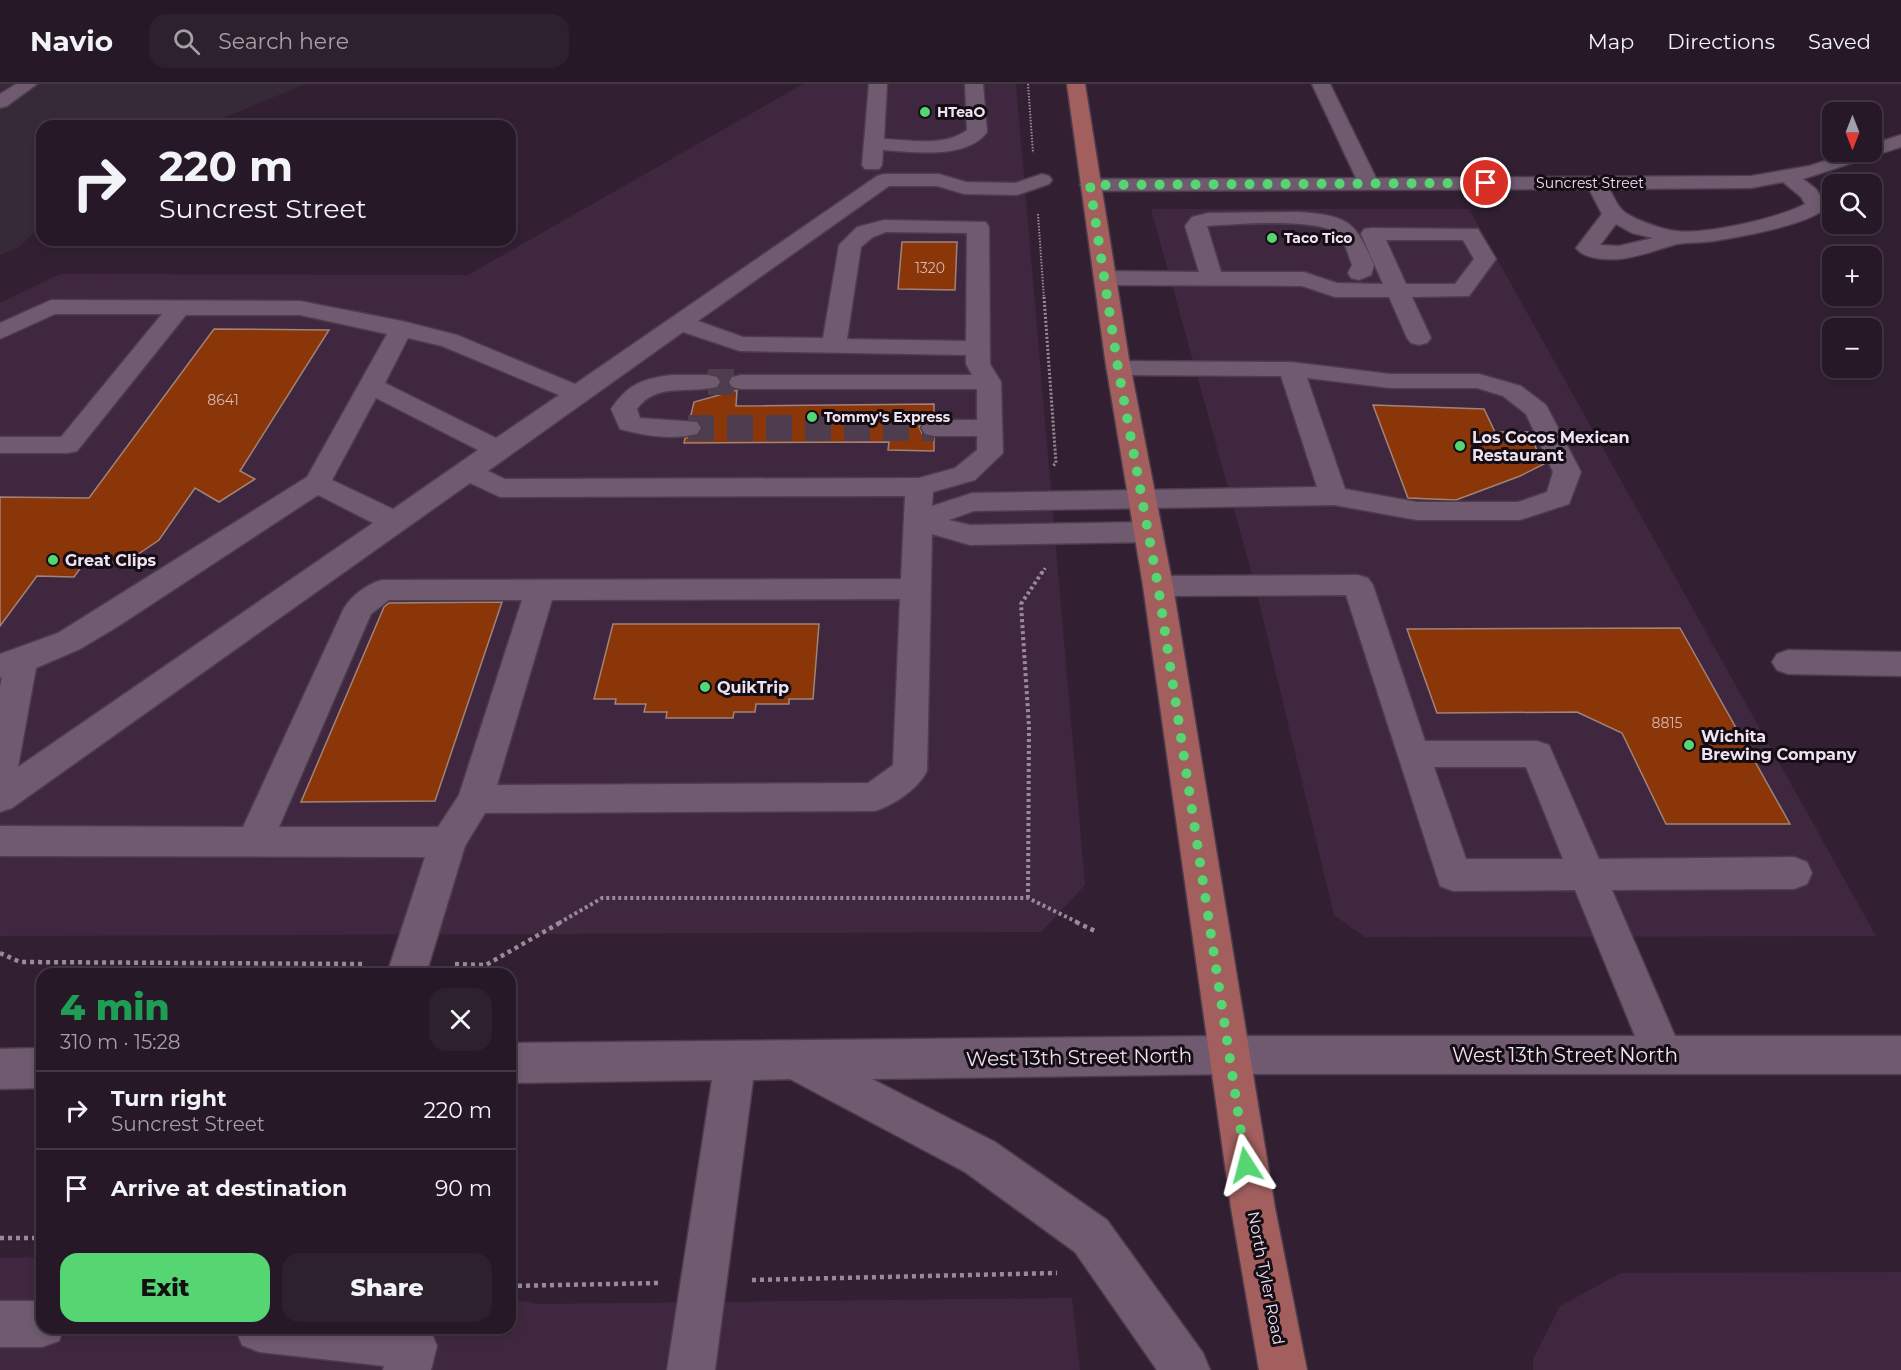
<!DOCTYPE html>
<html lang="en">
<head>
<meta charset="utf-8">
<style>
	:root { --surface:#261826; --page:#2e212e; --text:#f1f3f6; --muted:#a4a0a7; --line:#423743; --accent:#55d672 }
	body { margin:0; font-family:Montserrat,sans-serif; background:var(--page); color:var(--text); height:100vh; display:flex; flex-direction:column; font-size:22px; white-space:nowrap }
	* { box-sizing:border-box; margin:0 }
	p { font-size:20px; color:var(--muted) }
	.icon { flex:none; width:33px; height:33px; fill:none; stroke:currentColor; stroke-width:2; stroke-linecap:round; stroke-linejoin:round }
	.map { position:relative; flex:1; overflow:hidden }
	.side { position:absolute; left:36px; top:884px; width:480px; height:366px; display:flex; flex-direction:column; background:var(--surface); border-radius:18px; box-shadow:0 3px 9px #0003,0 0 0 2px var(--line) }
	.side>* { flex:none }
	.hud { position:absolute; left:36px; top:36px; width:480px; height:126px; border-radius:18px; box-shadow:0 3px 9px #0003,0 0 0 2px var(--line); background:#261826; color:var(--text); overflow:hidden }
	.needle { width:39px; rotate:180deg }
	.tools { position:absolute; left:1822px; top:18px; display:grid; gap:12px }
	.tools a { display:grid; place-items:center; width:60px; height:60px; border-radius:12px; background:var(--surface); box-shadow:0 3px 9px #0003,0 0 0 2px var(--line); font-size:30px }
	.pin { position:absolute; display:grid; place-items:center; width:51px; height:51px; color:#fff; margin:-26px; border:3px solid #fff; border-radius:50%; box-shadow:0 2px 6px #0007 }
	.me { position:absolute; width:66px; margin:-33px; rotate:351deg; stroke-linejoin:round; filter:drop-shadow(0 0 4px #0008) }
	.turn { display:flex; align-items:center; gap:21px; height:126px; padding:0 24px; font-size:27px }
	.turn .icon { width:78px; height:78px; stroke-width:2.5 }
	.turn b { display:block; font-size:42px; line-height:51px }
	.round { display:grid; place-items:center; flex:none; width:63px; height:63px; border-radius:18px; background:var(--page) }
	.head { display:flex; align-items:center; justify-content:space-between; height:102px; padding:0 24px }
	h1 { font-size:36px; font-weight:800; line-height:45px; color:#1e9e55 }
	.primary-button { display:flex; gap:12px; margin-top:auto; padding:12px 24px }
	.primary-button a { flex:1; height:69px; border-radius:18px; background:var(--accent); color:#111; font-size:24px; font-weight:800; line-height:69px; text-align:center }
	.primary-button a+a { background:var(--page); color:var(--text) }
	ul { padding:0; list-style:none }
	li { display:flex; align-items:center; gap:18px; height:78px; padding:0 24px; border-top:2px solid var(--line) }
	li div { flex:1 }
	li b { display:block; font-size:22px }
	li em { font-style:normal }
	header { display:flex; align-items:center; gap:36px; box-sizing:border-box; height:84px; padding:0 30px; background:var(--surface); border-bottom:2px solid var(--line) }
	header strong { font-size:28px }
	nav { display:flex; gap:33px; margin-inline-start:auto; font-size:21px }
	.search { width:420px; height:54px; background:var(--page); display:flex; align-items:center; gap:15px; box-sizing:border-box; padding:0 21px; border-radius:18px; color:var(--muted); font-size:22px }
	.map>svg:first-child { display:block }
</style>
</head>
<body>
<header>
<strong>Navio</strong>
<div class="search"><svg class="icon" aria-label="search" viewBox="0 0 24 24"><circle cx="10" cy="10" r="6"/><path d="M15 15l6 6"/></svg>Search here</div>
<nav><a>Map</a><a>Directions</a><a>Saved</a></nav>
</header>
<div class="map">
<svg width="1901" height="1286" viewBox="0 0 1901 1286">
	<rect width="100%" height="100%" fill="#322032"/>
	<path fill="#3f283f" d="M 803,0 L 1016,0 L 1085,801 L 1041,848 L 0,852 L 0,219 L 60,190 L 468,191 Z
		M 1151,125 L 1469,125 L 1876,852 L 1365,853 L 1334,831 L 1255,501 Z
		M 42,1173 L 42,1244 L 510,1244 L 510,1215 L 537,1220 L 1072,1214 L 1080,1286 L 0,1286 L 0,1174 Z
		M 1901,1188 L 1901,1286 L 1533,1286 L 1533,1275 L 1560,1222 L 1621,1189 Z"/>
	<path fill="#372a37" d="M 0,0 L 305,0 L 204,42 L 42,42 L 42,141 L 19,163 L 0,171 Z"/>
	<path fill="#8a3609" stroke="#a18377" stroke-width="1.5" d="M 902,158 L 957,158 L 955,206 L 898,205 Z
		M 214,245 L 329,246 L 240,387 L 255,395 L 219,418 L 195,404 L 159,456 L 125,479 L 84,479 L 74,493 L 37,492 L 0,542 L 0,413 L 89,414 Z
		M 737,306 L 736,322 L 934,320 L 934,334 L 925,336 L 919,343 L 923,351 L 934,354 L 934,367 L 888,366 L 889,358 L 684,359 L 685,354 L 697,352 L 703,345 L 699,337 L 690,335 L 694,318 Z
		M 1373,321 L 1484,325 L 1495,348 L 1528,348 L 1544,380 L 1520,392 L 1456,416 L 1408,414 Z
		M 502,518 L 435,717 L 301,718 L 384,523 L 389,519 Z
		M 613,540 L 819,540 L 813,615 L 789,615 L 789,620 L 756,620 L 755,628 L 734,628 L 733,634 L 666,634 L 667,628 L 644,628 L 646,620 L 615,620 L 616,615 L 594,615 Z
		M 1680,544 L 1790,740 L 1666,740 L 1622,649 L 1577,628 L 1437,629 L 1407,545 Z"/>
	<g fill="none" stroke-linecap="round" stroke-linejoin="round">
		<path stroke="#4e3d4e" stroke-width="26" stroke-dasharray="26 13" stroke-linecap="butt" d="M 708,298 L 741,298
			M 688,344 L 934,344"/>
		<g stroke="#4c3d4d" stroke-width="3">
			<path id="minor" d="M 16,0 L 37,0 L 7,22 L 0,24 L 0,10 Z
				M 869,0 L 887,0 L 884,55 C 910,56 945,63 967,46 L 965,0 L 983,0 L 987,48 C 967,76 912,68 883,66 L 882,81 L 879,85 L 865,85 L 862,81 Z
				M 1312,0 L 1330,0 L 1376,94 L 1751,92 L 1809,82 L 1853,68 L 1872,68 L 1872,60 L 1901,51 L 1901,63 L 1803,95 L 1816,105 L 1827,122 C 1815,140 1738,153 1714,157 C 1702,159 1689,158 1677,160 C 1658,165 1640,173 1619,175 C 1606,176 1584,175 1576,164 L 1602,130 L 1589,105 L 1090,107 L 1083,105 L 1080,101 L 1083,97 L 1090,95 L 1356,94 ZM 1783,98 L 1801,113 L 1805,120 C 1779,134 1705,151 1676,147 C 1663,146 1629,134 1621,125 C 1616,119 1613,111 1609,105 L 1751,104 ZM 1616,140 L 1632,149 L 1653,154 L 1619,162 L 1600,161 Z
				M 884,90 L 939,90 L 966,98 L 1015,99 L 1042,90 L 1049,92 L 1052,96 L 1049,100 L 1017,111 L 964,110 L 937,102 L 889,102 L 698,237 L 743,253 L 823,254 L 839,161 L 857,143 L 884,136 L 986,138 L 989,143 L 990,280 L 1001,298 L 1003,369 L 975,396 L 933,408 L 932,422 L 972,409 L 1317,403 L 1281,292 L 1118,291 L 1109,289 L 1106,284 L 1109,279 L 1118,277 L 1291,278 L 1390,290 L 1479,290 L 1521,302 L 1546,321 L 1581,388 L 1569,420 L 1520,436 L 1417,436 L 1334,421 L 974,427 L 949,436 L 970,441 L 1149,438 L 1159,441 L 1163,448 L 1159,455 L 1149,458 L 970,461 L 932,450 L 927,687 C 918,705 894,721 875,727 L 485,729 L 465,762 L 426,890 L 387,890 L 425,773 L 0,772 L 0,742 L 243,743 L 344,524 C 352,511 367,500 382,496 L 901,495 L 905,412 L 500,413 L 470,399 L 12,724 L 0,728 L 0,603 L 2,593 L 0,594 L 0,570 L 58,549 L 307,393 L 387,250 L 300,231 L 186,231 L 77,367 L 68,369 L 0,369 L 0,353 L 61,353 L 162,230 L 55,230 L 0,255 L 0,239 L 51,216 L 300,217 L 402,237 L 457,251 L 575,300 L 877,92 ZM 886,148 L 967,149 L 966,257 L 847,255 L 861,163 L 873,153 ZM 683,248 L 740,267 L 966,271 L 966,280 L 972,291 L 741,291 L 732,293 L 729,298 L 732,303 L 741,305 L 977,305 L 977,336 L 934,336 L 925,338 L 921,344 L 925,350 L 934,352 L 977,352 L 977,366 L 955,384 L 919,394 L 505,395 L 488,387 ZM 408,254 L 442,262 L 559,311 L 496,354 L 385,299 ZM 1307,294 L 1390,304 L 1477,304 L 1503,312 L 1526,330 L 1553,388 L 1547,408 L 1518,418 L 1417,418 L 1345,405 ZM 376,314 L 478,366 L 393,425 L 332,396 ZM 318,411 L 373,439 L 18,683 L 36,584 L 80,565 L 117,543 ZM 900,515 L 893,681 L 868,699 L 497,701 L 552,516 ZM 389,516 L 522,516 L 459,711 L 438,743 L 279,743 L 371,530 Z
				M 1299,128 C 1348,132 1355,136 1374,181 L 1371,191 L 1359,196 L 1351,194 L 1348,189 L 1352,181 C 1348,171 1345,155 1335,148 C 1313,134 1235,140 1207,142 L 1221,188 L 1304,188 L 1337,199 L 1383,200 L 1361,150 L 1364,145 L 1372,144 L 1478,145 L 1496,175 L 1469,212 L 1412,213 L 1431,254 L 1427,259 L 1419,261 L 1411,259 L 1407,254 L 1389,213 L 1335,213 L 1302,202 L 1105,201 L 1097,199 L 1094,194 L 1097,189 L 1105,187 L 1199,188 L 1185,142 L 1192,133 L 1208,129 ZM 1386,156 L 1463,156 L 1474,175 L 1455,200 L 1406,200 Z
				M 671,291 L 708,291 L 717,293 L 720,298 L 717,303 C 689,310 656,298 637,325 L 640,334 L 697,338 L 701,344 L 697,350 C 672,356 645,352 620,345 L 611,325 C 628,300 642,295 671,291 Z
				M 1358,491 L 1368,494 L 1373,501 L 1425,657 L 1537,657 L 1549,661 L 1599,775 L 1794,773 L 1807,778 L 1812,789 L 1807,800 L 1794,805 L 1612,806 L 1675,952 L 1901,952 L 1901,990 L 1229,990 L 872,995 L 995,1058 L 1107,1136 L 1203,1269 L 1210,1286 L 1157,1286 L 1075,1168 L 965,1088 L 790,995 L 753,996 L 715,1286 L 667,1286 L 712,996 L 510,999 L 510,959 L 1229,952 L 1635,952 L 1575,806 L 1453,807 L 1440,802 L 1346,511 L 1158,512 L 1147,509 L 1143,502 L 1147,495 L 1158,492 ZM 1434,683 L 1526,683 L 1563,775 L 1466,775 Z
				M 1788,566 L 1901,568 L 1901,592 L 1788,590 L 1777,586 L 1772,578 L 1777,570 Z
				M 42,964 L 42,1004 L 0,1005 L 0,965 Z
				M 0,1217 L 42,1217 L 42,1244 L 64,1244 L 59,1257 L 42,1263 L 0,1263 Z
				M 235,1244 L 426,1244 L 430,1245 L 437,1262 L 431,1286 L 383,1286 L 384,1282 L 259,1268 L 242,1261 Z"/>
		</g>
		<g stroke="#4c3d4d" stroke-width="3">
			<path id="major" d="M 1067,0 L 1085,0 L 1129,275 L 1173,502 L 1275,1124 L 1307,1286 L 1259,1286 L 1231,1124 L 1143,502 L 1105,275 Z"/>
		</g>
		<path stroke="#998a99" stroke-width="2" stroke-dasharray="1.5 1.5" stroke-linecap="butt" d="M 1028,0 L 1033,69
			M 1038,130 L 1044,215"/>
		<path stroke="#998a99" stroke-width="3" stroke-dasharray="2 2" stroke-linecap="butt" d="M 1044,213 L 1056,379 L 1053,382
			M 1042,489 L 1046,483"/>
		<path stroke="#998a99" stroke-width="4" stroke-dasharray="3 3" stroke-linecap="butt" d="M 1028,814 L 1029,643 L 1021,520 L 1043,487
			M 559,839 L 602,814 L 1028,814 L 1079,839"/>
		<path stroke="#998a99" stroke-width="4.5" stroke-dasharray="4 4" stroke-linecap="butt" d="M 1076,838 L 1097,848
			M 0,869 L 20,878 L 363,880
			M 455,880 L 486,881 L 561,838
			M 0,1154 L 42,1154
			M 752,1196 L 1057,1189
			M 510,1202 L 658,1199"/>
		<use href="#minor" fill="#6f5a6f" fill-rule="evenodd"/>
		<use href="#major" fill="#a25f5e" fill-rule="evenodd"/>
	</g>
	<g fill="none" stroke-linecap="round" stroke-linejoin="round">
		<path stroke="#55d672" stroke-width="10" stroke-dasharray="0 18" d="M 1246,1081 L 1158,502 L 1118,284 L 1090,101 L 1486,99"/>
	</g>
	<g fill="#55d672" stroke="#150d15" stroke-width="2">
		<circle cx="925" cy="28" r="6"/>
		<circle cx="1272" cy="154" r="6"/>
		<circle cx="812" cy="333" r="6"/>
		<circle cx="1460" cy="362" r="6"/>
		<circle cx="53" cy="476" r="6"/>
		<circle cx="705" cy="603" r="6"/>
		<circle cx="1689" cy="661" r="6"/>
	</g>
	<g text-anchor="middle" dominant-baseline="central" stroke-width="6" stroke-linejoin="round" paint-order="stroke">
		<g font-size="14" font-weight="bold" fill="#efe3ef" stroke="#150d15" text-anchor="start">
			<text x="937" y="28">HTeaO</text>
			<text x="1284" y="154">Taco Tico</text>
			<text x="824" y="333">Tommy's Express</text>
		</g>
		<g font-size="14" fill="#efe3ef" stroke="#150d15">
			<text x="1590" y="99">Suncrest Street</text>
		</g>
		<g font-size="14" fill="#d6b8b6">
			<text x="930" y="184">1320</text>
			<text x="223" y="316">8641</text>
			<text x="1667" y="639">8815</text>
		</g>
		<g font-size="16" font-weight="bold" fill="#efe3ef" stroke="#150d15" text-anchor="start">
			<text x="1472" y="353">Los Cocos Mexican<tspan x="1472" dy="18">Restaurant</tspan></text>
			<text x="65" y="476">Great Clips</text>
			<text x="717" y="603">QuikTrip</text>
			<text x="1701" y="652">Wichita<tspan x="1701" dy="18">Brewing Company</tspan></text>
		</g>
		<g font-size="16" fill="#efe3ef" stroke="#150d15">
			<text transform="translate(1266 1194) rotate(79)">North Tyler Road</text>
		</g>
		<g font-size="20" fill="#efe3ef" stroke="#150d15">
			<text x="1565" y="971">West 13th Street North</text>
			<text transform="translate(1079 973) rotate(-1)">West 13th Street North</text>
		</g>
	</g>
</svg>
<div class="tools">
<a><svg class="needle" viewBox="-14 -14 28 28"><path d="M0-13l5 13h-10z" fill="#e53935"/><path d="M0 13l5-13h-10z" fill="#a4a0a7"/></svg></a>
<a><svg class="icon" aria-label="search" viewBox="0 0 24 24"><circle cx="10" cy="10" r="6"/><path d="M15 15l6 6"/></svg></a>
<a>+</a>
<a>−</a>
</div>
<div class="pin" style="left:1486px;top:99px;background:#d93025"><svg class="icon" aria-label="arrive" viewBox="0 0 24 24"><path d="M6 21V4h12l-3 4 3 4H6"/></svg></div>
<svg class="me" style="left:1246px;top:1081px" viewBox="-20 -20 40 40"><path d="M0-17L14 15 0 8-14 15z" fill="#55d672" stroke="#fff" stroke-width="4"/></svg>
<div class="hud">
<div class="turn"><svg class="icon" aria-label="right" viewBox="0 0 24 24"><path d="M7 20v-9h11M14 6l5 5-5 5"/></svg><div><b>220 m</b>Suncrest Street</div></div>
</div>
<section class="side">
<div class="head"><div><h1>4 min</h1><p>310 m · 15:28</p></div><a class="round"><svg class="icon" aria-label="close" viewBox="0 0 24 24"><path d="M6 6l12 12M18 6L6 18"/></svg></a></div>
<ul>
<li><svg class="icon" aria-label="right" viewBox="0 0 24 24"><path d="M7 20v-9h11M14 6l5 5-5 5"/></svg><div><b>Turn right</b><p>Suncrest Street</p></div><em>220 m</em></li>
<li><svg class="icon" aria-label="arrive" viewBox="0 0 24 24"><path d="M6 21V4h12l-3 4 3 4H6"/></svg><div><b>Arrive at destination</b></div><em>90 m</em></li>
</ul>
<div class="primary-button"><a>Exit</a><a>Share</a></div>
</section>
</div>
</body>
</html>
